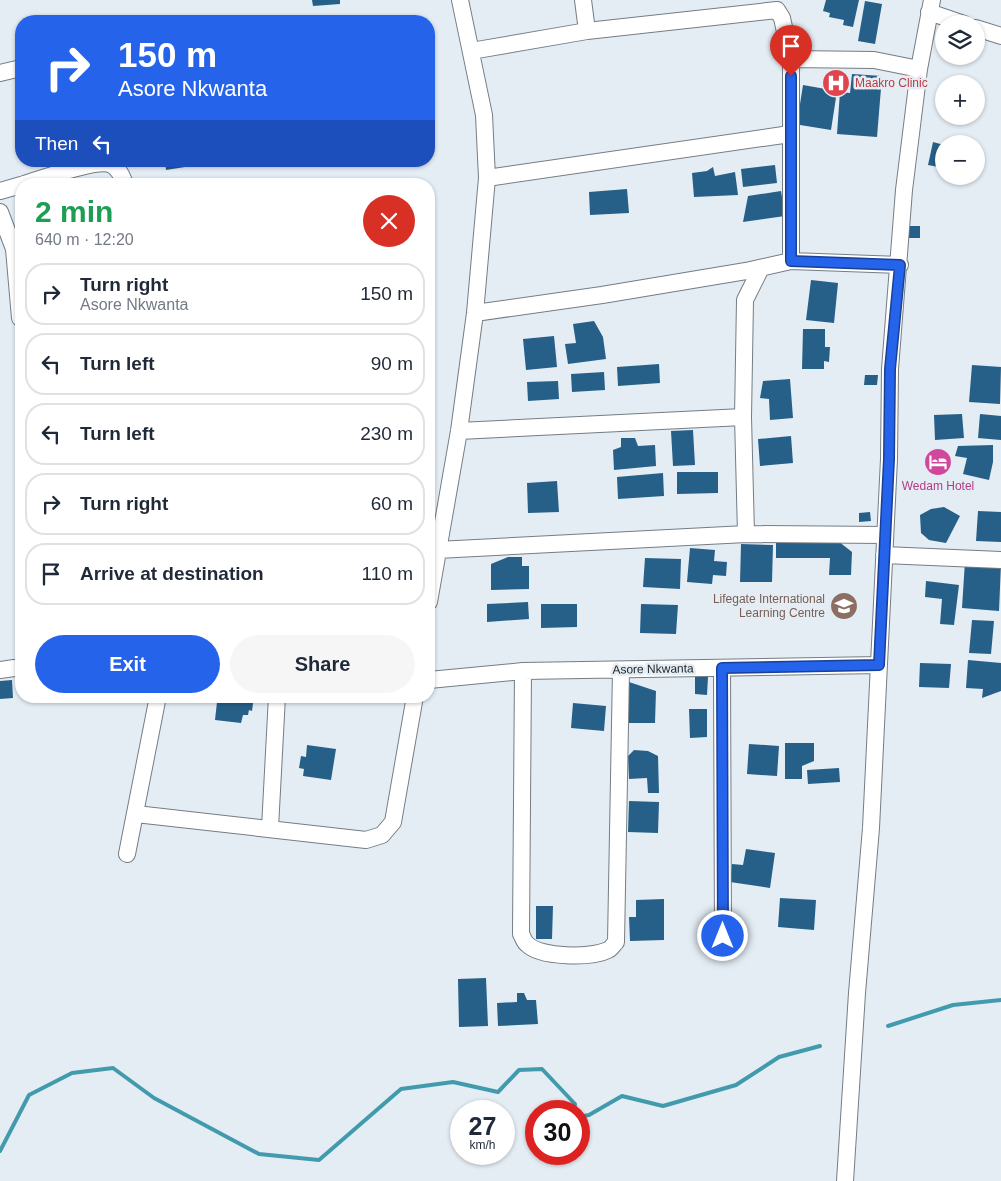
<!DOCTYPE html>
<html lang="en">
<head>
<meta charset="utf-8">
<style>
	:root { --surface:#fff; --page:#f6f6f7; --text:#1f2937; --muted:#747a83; --line:#e0e1e3; --accent:#2563eb }
	body { margin:0; font-family:Arial,sans-serif; background:var(--page); color:var(--text); height:100vh; display:flex; flex-direction:column; font-size:19px; white-space:nowrap }
	* { box-sizing:border-box; margin:0 }
	p { font-size:16px; color:var(--muted) }
	.icon { flex:none; width:28px; height:28px; fill:none; stroke:currentColor; stroke-width:2; stroke-linecap:round; stroke-linejoin:round }
	.map { position:relative; flex:1; overflow:hidden }
	.sheet { position:absolute; left:15px; top:178px; width:420px; height:525px; display:flex; flex-direction:column; background:var(--surface); border-radius:20px; box-shadow:0 1px 4px #0004 }
	.sheet>* { flex:none }
	.hud { position:absolute; left:15px; top:15px; width:420px; height:152px; border-radius:20px; box-shadow:0 1px 4px #0004; background:#2563eb; color:#fff; overflow:hidden }
	.buttons { position:absolute; left:935px; top:15px; display:grid; gap:10px }
	.buttons a { display:grid; place-items:center; width:50px; height:50px; border-radius:50%; background:var(--surface); box-shadow:0 1px 4px #0004; font-size:25px }
	.speed { position:absolute; left:450px; top:1100px; display:flex; gap:10px; font-size:25px; font-weight:700; text-align:center }
	.speed>* { display:grid; place-content:center; width:65px; height:65px; border-radius:50%; background:var(--surface); box-shadow:0 1px 4px #0004; line-height:1 }
	.speed small { font-size:12px; font-weight:400 }
	.speed .limit { border:8px solid #d22; background:#fff; color:#111 }
	.pin { position:absolute; display:grid; place-items:center; width:42px; height:42px; color:#fff; margin:-51px -21px; border-radius:50% 50% 50% 0; rotate:-45deg; box-shadow:0 0 5px #0007 }
	.pin .icon { rotate:45deg }
	.me { position:absolute; width:55px; margin:-28px; rotate:0deg; stroke-linejoin:round; filter:drop-shadow(0 0 4px #0008) }
	.turn { display:flex; align-items:center; gap:18px; height:105px; padding:0 20px; font-size:22px }
	.turn .icon { width:65px; height:65px; stroke-width:2.5 }
	.turn b { display:block; font-size:35px; line-height:42px }
	.then { display:flex; align-items:center; height:48px; padding:0 20px; background:#0003; gap:10px; font-size:19px }
	.round { display:grid; place-items:center; flex:none; width:52px; height:52px; border-radius:26px; background:var(--page) }
	.headline { display:flex; align-items:center; justify-content:space-between; height:85px; padding:0 20px }
	h1 { font-size:30px; font-weight:800; line-height:38px; color:#1e9e55 }
	.cta { display:flex; gap:10px; margin-top:auto; padding:10px 20px }
	.cta a { flex:1; height:58px; border-radius:30px; background:var(--accent); color:#fff; font-size:20px; font-weight:800; line-height:58px; text-align:center }
	.cta a+a { background:var(--page); color:var(--text) }
	ul { padding:0; list-style:none }
	li { display:flex; align-items:center; gap:15px; height:62px; margin:0 10px 8px; padding:0 10px; border:2px solid var(--line); border-radius:20px }
	li div { flex:1 }
	li b { display:block; font-size:19px }
	li em { font-style:normal }
	.map>svg:first-child { display:block }
</style>
</head>
<body>
<div class="map">
<svg width="1001" height="1181" viewBox="0 0 1001 1181">
	<rect width="100%" height="100%" fill="#e4edf4"/>
	<g fill="none" stroke-linecap="round" stroke-linejoin="round">
		<path stroke="#429bad" stroke-width="4" d="M 888,1026 L 953,1005 L 1001,1000
			M 579,1117 L 589,1115 L 622,1096 L 663,1106 L 736,1085 L 779,1057 L 820,1046
			M 0,1151 L 29,1095 L 72,1073 L 113,1068 L 154,1098 L 259,1154 L 319,1160 L 401,1089 L 453,1082 L 498,1092 L 519,1070 L 542,1069 L 575,1104 L 574,1111"/>
	</g>
	<path fill="#265f87" d="M 312,0 L 340,0 L 340,4 L 313,6 Z
		M 826,0 L 859,0 L 853,27 L 843,25 L 844,20 L 829,17 L 830,13 L 823,11 Z
		M 865,1 L 882,4 L 875,44 L 858,41 Z
		M 852,74 L 882,76 L 877,137 L 837,134 L 840,92 L 850,93 Z
		M 803,85 L 837,91 L 831,130 L 800,125 L 798,117 Z
		M 933,142 L 944,145 L 944,168 L 928,165 Z
		M 165,161 L 203,161 L 204,164 L 166,170 Z
		M 775,165 L 777,183 L 743,187 L 741,169 Z
		M 713,167 L 715,176 L 735,172 L 738,195 L 694,197 L 692,173 L 707,171 Z
		M 627,189 L 629,213 L 590,215 L 589,192 Z
		M 781,191 L 785,216 L 743,222 L 748,196 Z
		M 909,226 L 920,226 L 920,238 L 909,238 Z
		M 811,280 L 838,283 L 834,323 L 806,320 Z
		M 594,321 L 603,337 L 606,359 L 568,364 L 565,344 L 576,343 L 573,324 Z
		M 803,329 L 825,329 L 825,347 L 830,347 L 829,362 L 824,361 L 824,369 L 802,369 Z
		M 554,336 L 557,367 L 526,370 L 523,339 Z
		M 659,364 L 660,383 L 618,386 L 617,367 Z
		M 972,365 L 1001,367 L 1000,404 L 969,402 Z
		M 604,372 L 605,390 L 572,392 L 571,374 Z
		M 865,375 L 878,375 L 877,385 L 864,385 Z
		M 790,379 L 793,418 L 770,420 L 769,399 L 760,398 L 763,381 Z
		M 558,381 L 559,399 L 528,401 L 527,382 Z
		M 962,414 L 964,438 L 935,440 L 934,415 Z
		M 980,414 L 1001,416 L 1001,440 L 978,438 Z
		M 693,430 L 695,465 L 673,466 L 671,431 Z
		M 791,436 L 793,463 L 760,466 L 758,439 Z
		M 621,438 L 635,438 L 638,446 L 655,445 L 656,466 L 614,470 L 613,450 L 621,447 Z
		M 993,445 L 993,462 L 989,480 L 963,474 L 967,458 L 955,456 L 958,446 Z
		M 677,472 L 718,472 L 718,493 L 677,494 Z
		M 663,473 L 664,496 L 618,499 L 617,477 Z
		M 557,481 L 559,512 L 528,513 L 527,483 Z
		M 944,507 L 960,516 L 946,543 L 929,540 L 921,533 L 920,515 L 931,509 Z
		M 978,511 L 1001,512 L 1001,542 L 976,541 Z
		M 870,512 L 871,521 L 859,522 L 859,513 Z
		M 776,541 L 838,541 L 852,552 L 851,575 L 829,575 L 830,558 L 776,558 Z
		M 741,544 L 773,545 L 772,582 L 740,582 Z
		M 690,548 L 715,550 L 714,561 L 727,562 L 726,576 L 713,575 L 712,584 L 687,582 Z
		M 508,557 L 522,557 L 522,566 L 529,566 L 529,589 L 491,590 L 491,564 Z
		M 645,558 L 681,559 L 680,589 L 643,587 Z
		M 965,561 L 1001,564 L 999,611 L 962,608 Z
		M 926,581 L 959,585 L 954,625 L 940,624 L 942,599 L 925,597 Z
		M 528,602 L 529,619 L 487,622 L 487,604 Z
		M 541,604 L 577,604 L 577,627 L 541,628 Z
		M 641,604 L 678,605 L 676,634 L 640,633 Z
		M 972,620 L 994,621 L 991,654 L 969,653 Z
		M 968,660 L 1001,663 L 1001,691 L 982,698 L 983,689 L 966,688 Z
		M 920,663 L 951,664 L 949,688 L 919,687 Z
		M 695,677 L 708,677 L 707,695 L 695,694 Z
		M 12,680 L 13,698 L 0,699 L 0,681 Z
		M 629,682 L 656,691 L 655,723 L 628,723 Z
		M 70,696 L 83,696 L 83,702 L 69,700 Z
		M 212,696 L 254,696 L 252,711 L 249,710 L 248,715 L 243,715 L 241,723 L 215,720 L 217,702 L 212,702 Z
		M 573,703 L 606,706 L 604,731 L 571,728 Z
		M 689,709 L 707,709 L 707,737 L 690,738 Z
		M 785,743 L 814,743 L 814,761 L 802,766 L 802,779 L 785,779 Z
		M 749,744 L 779,746 L 777,776 L 747,774 Z
		M 307,745 L 336,749 L 331,780 L 303,776 L 304,769 L 299,768 L 301,756 L 306,757 Z
		M 634,750 L 648,751 L 658,756 L 659,793 L 648,793 L 647,778 L 629,779 L 628,756 Z
		M 839,768 L 840,782 L 808,784 L 807,770 Z
		M 629,801 L 659,802 L 658,833 L 628,832 Z
		M 746,849 L 775,853 L 770,888 L 730,882 L 732,864 L 743,865 Z
		M 780,898 L 816,900 L 814,930 L 778,927 Z
		M 664,899 L 664,940 L 630,941 L 629,917 L 636,917 L 636,900 Z
		M 536,906 L 553,906 L 552,939 L 536,939 Z
		M 486,978 L 488,1026 L 459,1027 L 458,979 Z
		M 517,993 L 524,993 L 527,1000 L 536,1000 L 538,1024 L 498,1026 L 497,1003 L 517,1002 Z"/>
	<g fill="none" stroke-linecap="round" stroke-linejoin="round">
		<g stroke="#757d83" stroke-width="18">
			<path id="minor" d="M 583,0 L 587,31
				M 929,12 L 964,24
				M 976,28 L 1001,36
				M 471,51 L 587,31 L 777,10 L 782,18 L 791,59 L 791,261
				M 791,59 L 874,60 L 919,69
				M 0,73 L 21,68
				M 487,178 L 790,134
				M 24,184 C 40,179 99,158 112,165 C 119,169 122,176 125,184
				M 0,191 L 21,185
				M 0,212 L 14,249 L 20,318
				M 475,313 L 602,295 L 746,271 L 791,261 L 900,265
				M 459,431 L 743,417
				M 746,534 L 743,417 L 745,300 L 761,268
				M 437,550 L 746,534 L 885,535
				M 884,555 L 1001,560
				M 429,602 L 459,431 L 475,313 L 487,178 L 484,115 L 460,0
				M 722,668 L 723,937
				M 0,670 L 14,668
				M 523,671 L 521,934 C 523,937 524,942 527,944 C 540,958 592,958 608,950 C 611,949 613,945 616,942 L 621,670
				M 429,680 L 523,671 L 879,665
				M 136,814 L 366,840 L 382,835 L 393,822 L 415,696
				M 270,828 L 277,696
				M 127,854 L 158,696
				M 845,1181 L 857,993 L 871,828 L 889,459 L 890,369 L 904,190 L 919,69 L 932,0"/>
		</g>
		<use href="#minor" stroke="#fff" stroke-width="16"/>
	</g>
	<g fill="none" stroke-linecap="round" stroke-linejoin="round">
		<g stroke="#184099" stroke-width="12">
			<path id="route" d="M 723,936 L 722,668 L 879,665 L 889,459 L 890,369 L 900,265 L 791,261 L 791,76"/>
		</g>
		<use href="#route" stroke="#2563eb" stroke-width="9"/>
	</g>
	<defs>
		<g id="hospital-disc" transform="scale(1.4375)"><circle r="9.5" fill="#e0444e" stroke="#e4edf4"/><path d="M-5-5h3v3.5h4V-5h3V5h-3V1.5h-4V5h-3Z" fill="#fff"/></g>
		<g id="hotel-disc" transform="scale(1.4375)"><circle r="9.5" fill="#d1479c" stroke="#e4edf4"/><path d="M-6-4.5h1.5V1H6V5H4.5V3h-9V5H-6ZM-4 0a1.8 1.8 0 1 1 3.6 0ZM.5 0V-2.5h3Q6-2.5 6 0Z" fill="#fff"/></g>
		<g id="school-disc" transform="scale(1.4375)"><circle r="9.5" fill="#8d6e63" stroke="#e4edf4"/><path d="M0-5L7-2L0 1L-7-2ZM-4 1L0 2.5L4 1V4Q0 6-4 4Z" fill="#fff"/></g>
	</defs>
	<g fill-rule="evenodd">
		<use href="#hospital-disc" x="836" y="83"/>
		<use href="#hotel-disc" x="938" y="462"/>
		<use href="#school-disc" x="844" y="606"/>
	</g>
	<g text-anchor="middle" dominant-baseline="central" stroke-width="5" stroke-linejoin="round" paint-order="stroke">
		<g font-size="12" fill="#be3a42" stroke="#e4edf4" text-anchor="start">
			<text x="855" y="83">Maakro Clinic</text>
		</g>
		<g font-size="12" fill="#b23c85" stroke="#e4edf4">
			<text x="938" y="486">Wedam Hotel</text>
		</g>
		<g font-size="12" fill="#785e54" stroke="#e4edf4" text-anchor="end">
			<text x="825" y="599">Lifegate International<tspan x="825" dy="14">Learning Centre</tspan></text>
		</g>
		<g font-size="12" fill="#25282b" stroke="#e4edf4">
			<text transform="translate(653 669) rotate(-1)">Asore Nkwanta</text>
		</g>
	</g>
</svg>
<div class="buttons">
<a><svg class="icon" aria-label="layers" viewBox="0 0 24 24"><path d="M12 4l9 5-9 5-9-5zM3 14l9 5 9-5"/></svg></a>
<a>+</a>
<a>−</a>
</div>
<div class="speed"><div>27<small>km/h</small></div><div class="limit">30</div></div>
<div class="pin" style="left:791px;top:76px;background:#d93025"><svg class="icon" aria-label="arrive" viewBox="0 0 24 24"><path d="M6 21V4h12l-3 4 3 4H6"/></svg></div>
<svg class="me" style="left:723px;top:936px" viewBox="-20 -20 40 40"><circle r="17" fill="#2563eb" stroke="#fff" stroke-width="3"/><path d="M0-11L8 9 0 5-8 9z" fill="#fff"/></svg>
<div class="hud">
<div class="turn"><svg class="icon" aria-label="right" viewBox="0 0 24 24"><path d="M7 20v-9h11M14 6l5 5-5 5"/></svg><div><b>150 m</b>Asore Nkwanta</div></div>
<div class="then">Then<svg class="icon" aria-label="left" viewBox="0 0 24 24"><path d="M17 20v-9H6M10 6l-5 5 5 5"/></svg></div>
</div>
<section class="sheet">
<div class="headline"><div><h1>2 min</h1><p>640 m · 12:20</p></div><a class="round" style="background:#d93025;color:#fff"><svg class="icon" aria-label="close" viewBox="0 0 24 24"><path d="M6 6l12 12M18 6L6 18"/></svg></a></div>
<ul>
<li><svg class="icon" aria-label="right" viewBox="0 0 24 24"><path d="M7 20v-9h11M14 6l5 5-5 5"/></svg><div><b>Turn right</b><p>Asore Nkwanta</p></div><em>150 m</em></li>
<li><svg class="icon" aria-label="left" viewBox="0 0 24 24"><path d="M17 20v-9H6M10 6l-5 5 5 5"/></svg><div><b>Turn left</b></div><em>90 m</em></li>
<li><svg class="icon" aria-label="left" viewBox="0 0 24 24"><path d="M17 20v-9H6M10 6l-5 5 5 5"/></svg><div><b>Turn left</b></div><em>230 m</em></li>
<li><svg class="icon" aria-label="right" viewBox="0 0 24 24"><path d="M7 20v-9h11M14 6l5 5-5 5"/></svg><div><b>Turn right</b></div><em>60 m</em></li>
<li><svg class="icon" aria-label="arrive" viewBox="0 0 24 24"><path d="M6 21V4h12l-3 4 3 4H6"/></svg><div><b>Arrive at destination</b></div><em>110 m</em></li>
</ul>
<div class="cta"><a>Exit</a><a>Share</a></div>
</section>
</div>
</body>
</html>
